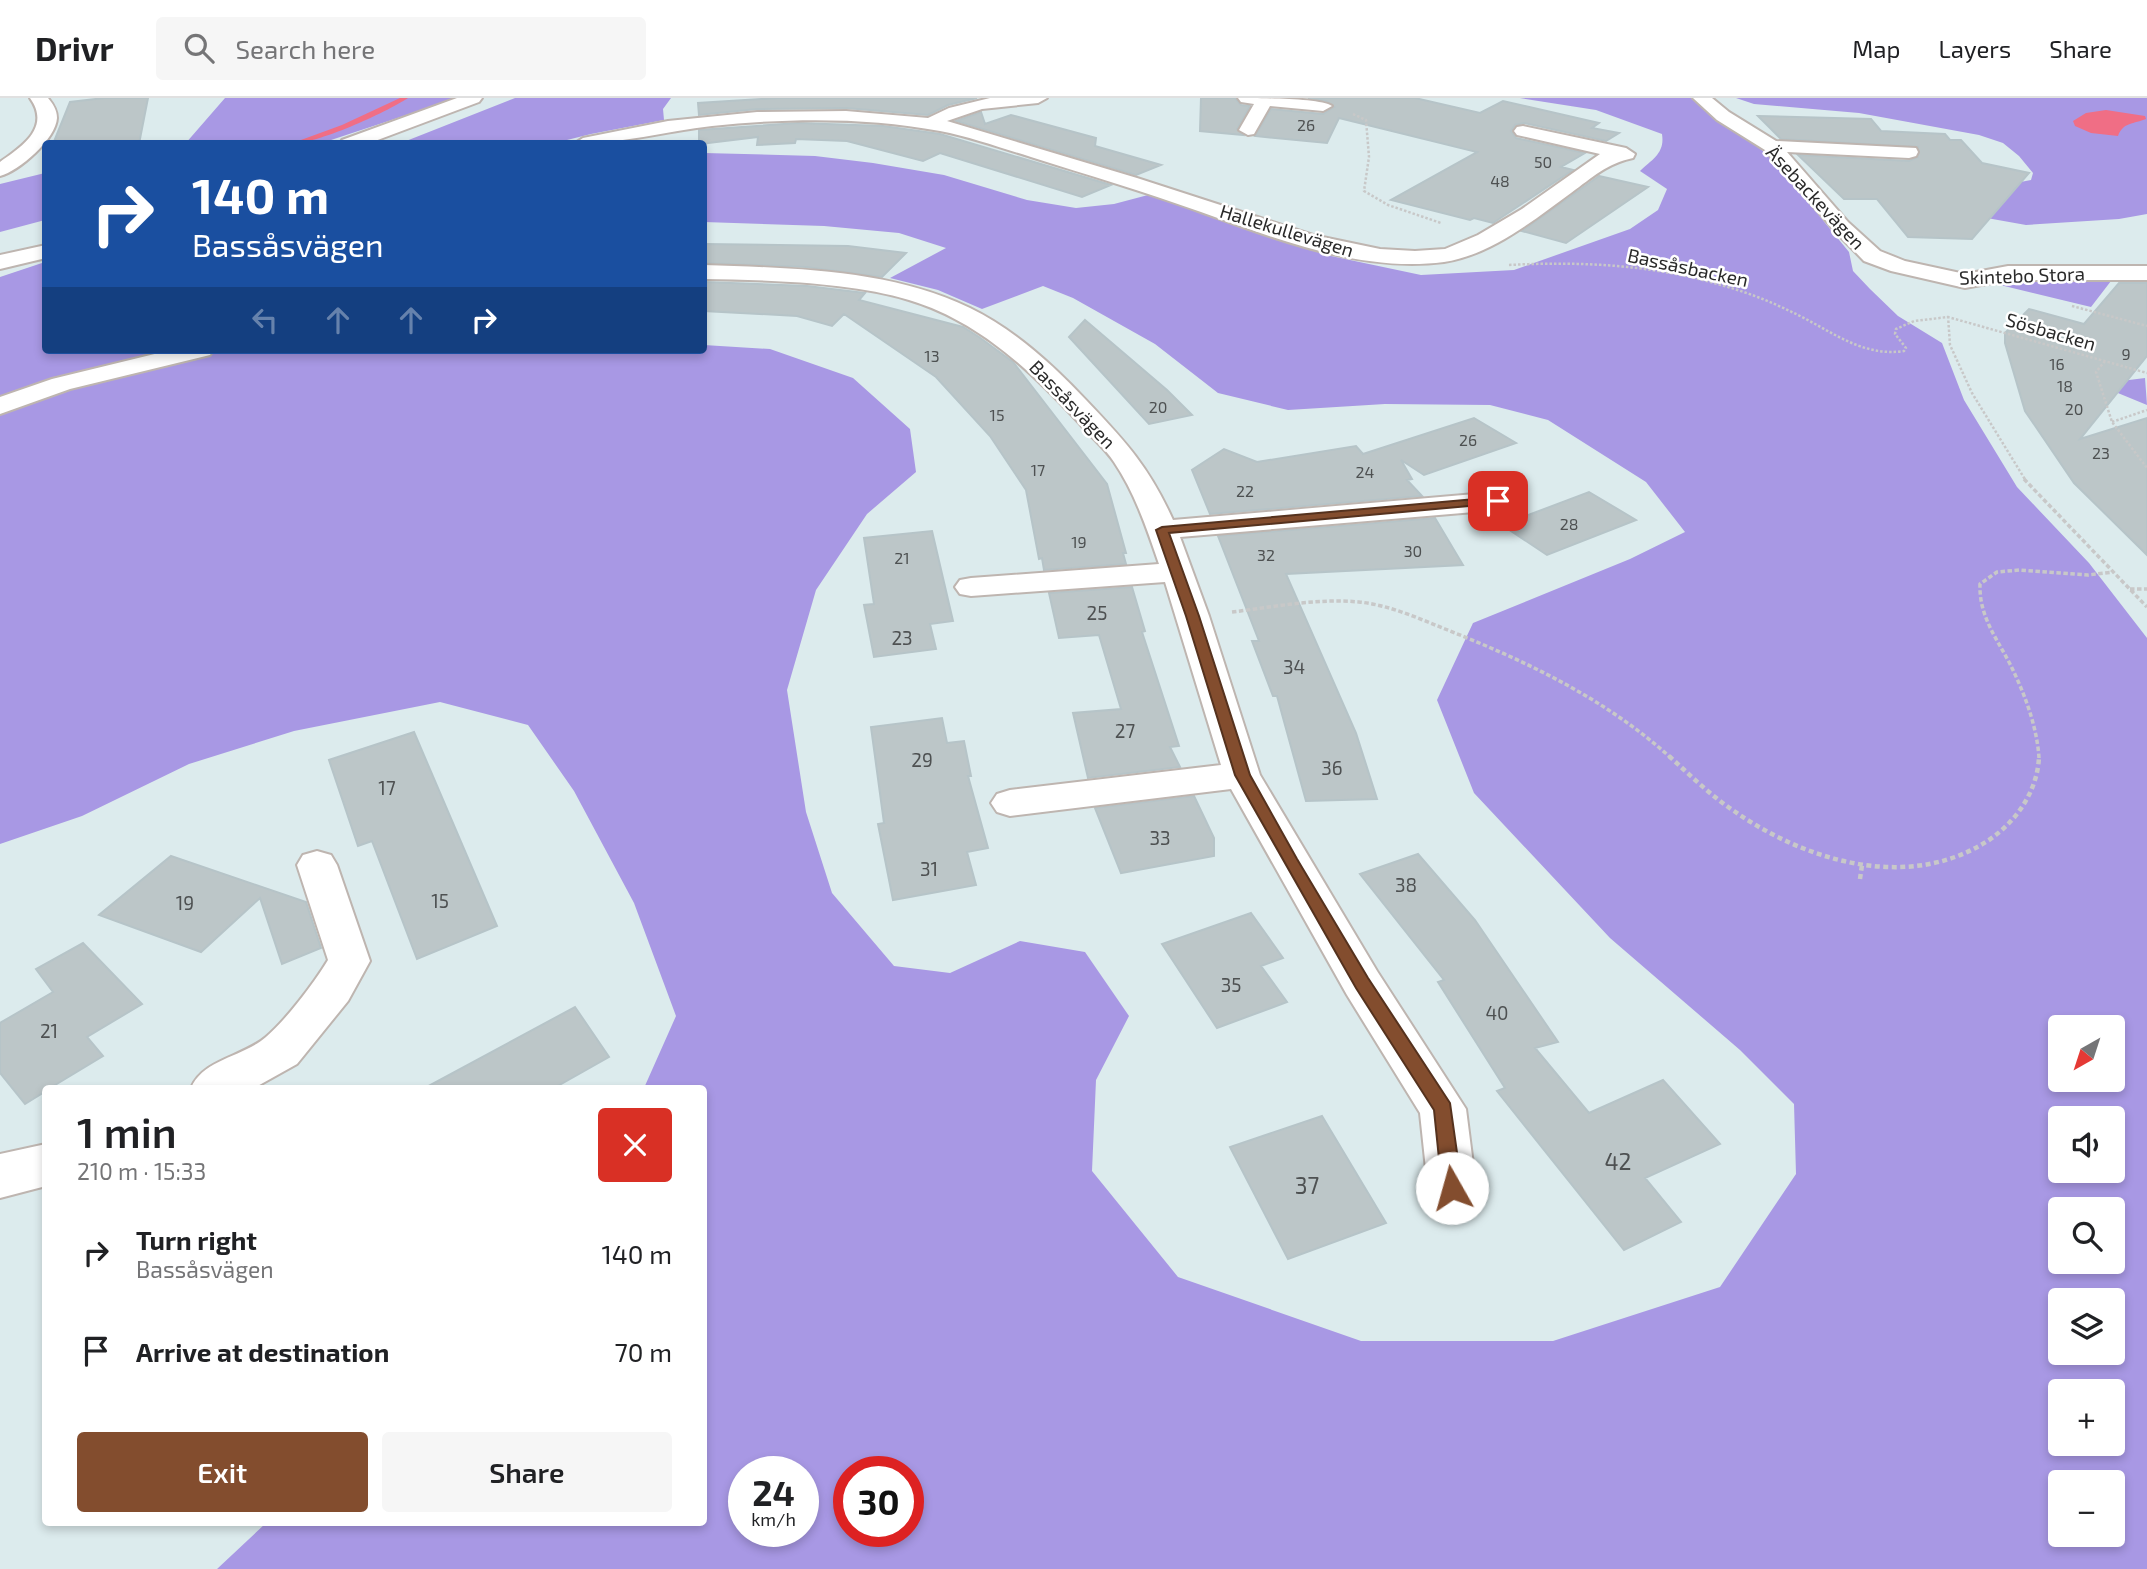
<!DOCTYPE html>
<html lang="en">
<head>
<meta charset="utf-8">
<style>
	:root { --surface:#fff; --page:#f6f6f6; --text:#202124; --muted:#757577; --line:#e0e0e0; --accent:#834d2e }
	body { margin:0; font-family:"Exo 2",sans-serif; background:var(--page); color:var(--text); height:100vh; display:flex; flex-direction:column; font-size:26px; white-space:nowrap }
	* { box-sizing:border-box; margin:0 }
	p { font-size:23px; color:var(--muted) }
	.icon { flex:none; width:38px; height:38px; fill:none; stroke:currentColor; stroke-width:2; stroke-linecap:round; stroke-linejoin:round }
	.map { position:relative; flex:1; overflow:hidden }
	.sheet { position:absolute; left:42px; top:987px; width:665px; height:441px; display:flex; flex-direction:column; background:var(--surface); border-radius:7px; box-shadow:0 4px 10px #0003 }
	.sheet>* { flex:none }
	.hud { position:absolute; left:42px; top:42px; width:665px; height:214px; border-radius:7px; box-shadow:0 4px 10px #0003; background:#1a4fa0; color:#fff; overflow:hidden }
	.needle { width:46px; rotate:219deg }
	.tools { position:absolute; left:2048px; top:917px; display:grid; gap:14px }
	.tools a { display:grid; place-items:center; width:77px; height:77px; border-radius:7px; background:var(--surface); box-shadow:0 4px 10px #0003; font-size:35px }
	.speed { position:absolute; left:728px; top:1358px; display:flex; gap:14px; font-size:35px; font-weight:700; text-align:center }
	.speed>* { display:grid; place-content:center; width:91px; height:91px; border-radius:50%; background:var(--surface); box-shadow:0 4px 10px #0003; line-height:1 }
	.speed small { font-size:18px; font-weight:400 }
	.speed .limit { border:10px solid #d22; background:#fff; color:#111 }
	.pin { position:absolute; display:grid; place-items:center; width:60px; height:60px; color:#fff; margin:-30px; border-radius:14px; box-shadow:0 4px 10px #0006 }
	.me { position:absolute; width:77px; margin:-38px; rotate:353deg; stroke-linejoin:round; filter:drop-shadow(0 0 5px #0008) }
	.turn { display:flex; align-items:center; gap:24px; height:147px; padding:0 35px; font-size:32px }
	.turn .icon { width:91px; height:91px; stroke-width:2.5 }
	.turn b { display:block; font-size:49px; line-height:60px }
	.lanes { display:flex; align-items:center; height:66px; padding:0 35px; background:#0003; justify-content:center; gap:35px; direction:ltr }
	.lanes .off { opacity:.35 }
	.round { display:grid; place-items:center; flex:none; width:74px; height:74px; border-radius:7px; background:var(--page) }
	.head { display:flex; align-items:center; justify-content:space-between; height:119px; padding:0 35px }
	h1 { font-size:42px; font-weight:600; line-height:52px }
	.cta { display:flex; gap:14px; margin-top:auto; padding:14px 35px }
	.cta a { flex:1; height:80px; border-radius:7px; background:var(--accent); color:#fff; font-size:28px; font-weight:600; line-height:80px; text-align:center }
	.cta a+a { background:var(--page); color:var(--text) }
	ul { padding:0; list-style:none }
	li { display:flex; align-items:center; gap:21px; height:98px; padding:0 35px }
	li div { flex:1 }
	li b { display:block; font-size:26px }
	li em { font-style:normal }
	header { display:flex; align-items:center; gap:42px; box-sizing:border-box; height:98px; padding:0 35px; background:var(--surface); border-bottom:2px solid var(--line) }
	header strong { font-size:33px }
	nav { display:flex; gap:38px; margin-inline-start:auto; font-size:24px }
	.search { width:490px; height:63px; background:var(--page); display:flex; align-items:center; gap:18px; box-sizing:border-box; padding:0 24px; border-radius:7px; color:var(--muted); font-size:26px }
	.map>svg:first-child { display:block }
</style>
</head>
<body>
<header>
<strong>Drivr</strong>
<div class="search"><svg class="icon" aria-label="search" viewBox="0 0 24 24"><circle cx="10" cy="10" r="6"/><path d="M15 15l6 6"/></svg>Search here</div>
<nav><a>Map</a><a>Layers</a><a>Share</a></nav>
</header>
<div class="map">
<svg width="2147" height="1471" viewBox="0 0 2147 1471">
	<rect width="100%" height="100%" fill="#dcebed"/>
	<path fill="#a898e4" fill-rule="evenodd" d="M 225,0 L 458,0 L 322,45 L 185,46 Z
		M 515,0 L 671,0 L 663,11 L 664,22 L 591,36 L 555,45 L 401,45 Z
		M 1520,0 L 1692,0 L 1771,59 L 1849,154 L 1853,173 L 1870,191 L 1898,218 L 1942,245 L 1964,302 L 2017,389 L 2089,465 L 2147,540 L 2147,1471 L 217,1471 L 266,1425 L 704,1424 L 704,990 L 644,990 L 676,918 L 634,805 L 574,693 L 528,627 L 440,604 L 294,633 L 189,666 L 82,718 L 0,746 L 0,179 L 45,164 L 46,252 L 704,252 L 704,247 L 770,251 L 853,280 L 910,331 L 916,374 L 867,416 L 816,492 L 787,592 L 806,714 L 832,795 L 894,868 L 950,875 L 1020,843 L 1085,854 L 1129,918 L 1096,982 L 1092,1073 L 1178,1179 L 1361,1243 L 1553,1243 L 1720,1189 L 1796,1076 L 1794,1006 L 1740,952 L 1610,840 L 1474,695 L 1437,602 L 1473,525 L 1630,461 L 1685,434 L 1646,384 L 1548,322 L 1490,307 L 1385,306 L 1288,312 L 1218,295 L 1155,246 L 1073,200 L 1043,188 L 982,211 L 938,192 L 890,180 L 946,150 L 899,135 L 824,128 L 704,124 L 704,55 L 815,58 L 873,65 L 944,77 L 1027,102 L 1076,110 L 1114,106 L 1148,97 L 1331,158 L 1421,177 L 1514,172 L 1630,131 L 1658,112 L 1667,91 L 1640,73 C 1653,61 1665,55 1662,36 L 1596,12 ZM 2060,929 L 2112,929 L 2112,982 L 2060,982 ZM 2060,1020 L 2112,1020 L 2112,1073 L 2060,1073 ZM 2060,1111 L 2112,1111 L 2112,1164 L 2060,1164 ZM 2060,1202 L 2112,1202 L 2112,1255 L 2060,1255 ZM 2060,1293 L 2112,1293 L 2112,1346 L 2060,1346 ZM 744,1374 L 803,1374 L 803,1433 L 744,1433 ZM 849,1374 L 908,1374 L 908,1433 L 849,1433 ZM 2060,1384 L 2112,1384 L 2112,1437 L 2060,1437 Z
		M 1736,0 L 2147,0 L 2147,116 L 2119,121 L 2026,127 L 1970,117 L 2005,87 L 2031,82 L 2033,75 L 2019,58 L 2003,45 L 1979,37 L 1859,15 L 1754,6 Z
		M 45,75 L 45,122 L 0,134 L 0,86 Z
		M 2107,181 L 2111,183 L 2091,209 L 1996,186 L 2013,182 Z
		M 2145,280 L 2147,307 L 2113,293 L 2121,283 Z"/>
	<path fill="#f06e85" d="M 2106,12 L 2145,18 L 2146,21 C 2134,26 2123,24 2118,38 L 2091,35 L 2075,28 L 2073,23 L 2086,15 Z"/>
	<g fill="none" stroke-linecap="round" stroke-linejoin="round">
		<path fill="#f06e85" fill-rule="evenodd" d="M 400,0 L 408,0 C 385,15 317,46 290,46 L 342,27 Z"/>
	</g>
	<path fill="#bcc6c8" stroke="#b6c4c8" stroke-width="2" d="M 104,0 L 148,0 L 139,46 L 53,46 L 70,4 Z
		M 777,0 L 977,0 L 948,7 L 928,17 L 846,10 L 757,11 L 699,17 L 698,5 Z
		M 1201,0 L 1235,0 L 1241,7 L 1250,8 L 1237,31 L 1243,37 L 1200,33 Z
		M 1308,0 L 1415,0 L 1480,15 L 1503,3 L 1599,25 L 1592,30 L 1619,35 L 1606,43 L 1524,25 L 1515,27 L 1511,33 L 1516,40 L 1585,55 L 1561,69 L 1573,72 L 1493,125 L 1474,120 L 1470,122 L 1391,102 L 1477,54 L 1339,20 L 1327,45 L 1255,38 L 1271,11 L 1323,16 L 1334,9 L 1326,3 Z
		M 981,14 L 985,26 L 1011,17 L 1096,40 L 1095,48 L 1161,67 L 1136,77 L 956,23 Z
		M 1758,18 L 1871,21 L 1881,33 L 1945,36 L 1950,42 L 1961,42 L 1982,65 L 2029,75 L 1972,141 L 1908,139 L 1877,101 L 1844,101 L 1798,57 L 1909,63 L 1918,59 L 1918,49 L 1781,41 Z
		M 798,25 L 883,28 L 940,36 L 1111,87 L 1082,99 L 940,55 L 923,63 L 847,43 L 796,41 L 795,45 L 757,47 L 758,39 L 699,46 L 699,32 Z
		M 1599,78 L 1648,89 L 1566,145 L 1522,133 Z
		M 704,146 L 848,148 L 906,155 L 882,179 L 806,169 L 704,165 Z
		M 704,184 L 807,188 L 865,195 L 859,202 L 963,229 L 979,239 L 1013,264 L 1107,386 L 1126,455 L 1123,455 L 1126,466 L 1044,472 L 1042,460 L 1039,461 L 1026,392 L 990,338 L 936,279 L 844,216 L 832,228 L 797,218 L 704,213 Z
		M 2119,185 L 2147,185 L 2147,258 L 2080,341 L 2147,320 L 2147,457 L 2074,385 L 2025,313 L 2005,245 L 2005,235 L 2029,211 L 2084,226 Z
		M 1085,222 L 1167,292 L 1192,317 L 1149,326 L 1069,239 Z
		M 1474,320 L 1516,345 L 1424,377 L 1401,362 L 1412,381 L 1407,382 L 1422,398 L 1210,416 L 1192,372 L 1224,351 L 1257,364 L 1356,348 L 1363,356 Z
		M 1589,394 L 1636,422 L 1547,457 L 1502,427 Z
		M 1435,420 L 1463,467 L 1286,476 L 1356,635 L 1377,701 L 1306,703 L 1277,598 L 1273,598 L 1252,543 L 1259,543 L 1218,438 Z
		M 932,433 L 953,523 L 930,526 L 936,551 L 874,559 L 864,507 L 874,506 L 864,440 Z
		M 1132,489 L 1145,533 L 1142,534 L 1179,648 L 1170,649 L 1180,669 L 1088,680 L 1073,615 L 1121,611 L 1099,537 L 1059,540 L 1049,495 Z
		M 942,620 L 947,645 L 964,643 L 971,678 L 968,678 L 988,750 L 967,754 L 976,787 L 893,802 L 878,726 L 884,725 L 871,629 Z
		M 414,634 L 497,828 L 417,861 L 372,743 L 358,748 L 329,662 Z
		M 1194,698 L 1214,740 L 1214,758 L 1121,775 L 1095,710 Z
		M 1418,756 L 1475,822 L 1558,944 L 1535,950 L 1589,1015 L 1663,982 L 1720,1046 L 1645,1080 L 1681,1124 L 1624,1152 L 1497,993 L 1505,990 L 1438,884 L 1444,882 L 1360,776 Z
		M 171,758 L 306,804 L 321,850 L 282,866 L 260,800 L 201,854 L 99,817 Z
		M 1251,815 L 1283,860 L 1261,868 L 1287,904 L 1217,930 L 1162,846 Z
		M 83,845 L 142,906 L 87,939 L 103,958 L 50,990 L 46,990 L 46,993 L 25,1006 L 0,975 L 0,925 L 53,894 L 36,871 Z
		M 575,909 L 609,959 L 554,990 L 425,990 Z
		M 1322,1018 L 1386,1125 L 1288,1161 L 1230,1049 Z"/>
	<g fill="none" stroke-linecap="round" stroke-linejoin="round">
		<g stroke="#beb5b0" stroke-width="4">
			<path id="minor" d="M 30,0 L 48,0 C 53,6 57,12 57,20 C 56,41 19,73 0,78 L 0,64 C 23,48 51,29 30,0 Z
				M 457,0 L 482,0 L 479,4 L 367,46 L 340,46 L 342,42 Z
				M 990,0 L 1047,0 L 1038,5 L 982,11 L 947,23 L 1137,80 L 1313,137 L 1380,151 L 1415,153 L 1445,151 L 1478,137 L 1522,111 L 1600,56 L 1517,37 L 1514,33 L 1517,29 L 1523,28 L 1626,50 L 1635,56 L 1633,60 C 1606,66 1593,79 1571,95 C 1534,122 1491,157 1444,164 C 1362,175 1277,141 1201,114 C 1145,94 1088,77 1031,59 C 1001,50 971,39 940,33 C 866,19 787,20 712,28 C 666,33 621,46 574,46 L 583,40 L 668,23 L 757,14 L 846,13 L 928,20 L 949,10 Z
				M 1238,0 C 1258,0 1320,0 1332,8 L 1323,13 L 1270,8 L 1254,36 L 1248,37 L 1239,32 L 1254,6 L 1241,4 Z
				M 1693,0 L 1712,0 L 1729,14 L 1776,43 L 1916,50 L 1918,54 L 1916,58 L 1909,60 L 1787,54 L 1848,124 L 1880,153 L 1905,163 L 1965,176 L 2008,168 L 2147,168 L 2147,182 L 2008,182 L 1965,190 L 1891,173 L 1864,163 L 1834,132 L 1765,52 L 1717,22 Z
				M 46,147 L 46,160 L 0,171 L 0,157 Z
				M 704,167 C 792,170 889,171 970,210 C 1015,232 1052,266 1086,302 C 1126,344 1149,369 1173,422 L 1498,394 L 1508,397 L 1512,403 L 1508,409 L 1498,412 L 1180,439 L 1209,518 L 1260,677 L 1377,873 L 1466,1011 L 1476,1090 L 1469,1105 L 1452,1112 L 1435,1105 L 1428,1090 L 1420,1015 L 1347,897 L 1231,691 L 1010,718 L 997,714 L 991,705 L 997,696 L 1010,692 L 1221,667 L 1165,484 L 971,498 L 960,496 L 955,489 L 960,482 L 971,480 L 1159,466 C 1147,431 1135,395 1114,364 C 1105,350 1090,338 1079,325 C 1031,273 979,223 909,202 C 850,184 766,182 704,181 Z
				M 171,252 L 213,252 L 210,257 L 70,291 L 0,316 L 0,299 L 52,281 Z
				M 317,753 L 331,757 L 337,767 L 370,863 L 348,903 L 297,966 L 254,990 L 191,990 C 203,961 243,959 266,939 C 286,922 314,885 328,862 L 297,767 L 303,757 Z
				M 46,1046 L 46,1088 L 0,1100 L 0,1056 Z"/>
		</g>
		<path stroke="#c8c8c8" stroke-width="2.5" stroke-dasharray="2.5 2" stroke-linecap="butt" d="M 1353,16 L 1366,22 L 1369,59 L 1364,93 L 1388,107 L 1441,125
			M 1509,167 C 1584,163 1659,167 1731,190 C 1755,197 1778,207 1800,218 C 1834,235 1864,259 1904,253 L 1906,250 L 1895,236 L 1896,231 L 1914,223 L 1948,219 L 2147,275
			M 2072,208 L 2147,228
			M 1948,218 L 1950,247 L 1972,295 L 2026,383
			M 2105,263 L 2096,274 L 2112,324 L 2147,370
			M 2112,324 L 2147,312"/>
		<path stroke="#c8c8c8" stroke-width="3.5" stroke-dasharray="4.5 2.5" stroke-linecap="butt" d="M 2024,381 L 2147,509
			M 2130,491 L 2147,491
			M 1232,514 C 1274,509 1317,500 1359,504 C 1389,507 1418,520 1445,531 C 1526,563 1606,601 1671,660
			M 2039,660 C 2037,628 2024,594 2010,566 C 1996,539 1979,518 1980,486 L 1997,474 L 2019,472 L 2088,477 L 2114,474"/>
		<path stroke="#c8c8c8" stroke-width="4.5" stroke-dasharray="5 3.5" stroke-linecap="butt" d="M 1669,658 C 1690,677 1710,697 1734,713 C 1807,764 1910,794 1989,742 C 2017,723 2038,692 2039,658
			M 1860,781 L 1862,767"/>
		<use href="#minor" fill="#fff" fill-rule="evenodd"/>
	</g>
	<path fill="#834d2e" stroke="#55321e" stroke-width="2" d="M 1498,399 L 1502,400 L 1502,405 L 1169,435 L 1199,518 L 1250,677 L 1297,761 L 1368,880 L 1450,1005 L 1462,1090 L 1459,1096 L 1452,1099 L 1445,1096 L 1442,1090 L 1434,1012 L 1356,890 L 1235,677 L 1186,518 L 1156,432 L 1162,429 Z"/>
	<g text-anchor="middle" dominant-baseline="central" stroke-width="5" stroke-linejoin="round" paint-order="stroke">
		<g font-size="16" fill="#4e5152">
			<text x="1306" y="26">26</text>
			<text x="1543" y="63">50</text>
			<text x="1500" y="82">48</text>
			<text x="2126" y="255">9</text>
			<text x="932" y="257">13</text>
			<text x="2057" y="265">16</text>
			<text x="2065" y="287">18</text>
			<text x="1158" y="308">20</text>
			<text x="2074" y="310">20</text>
			<text x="997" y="316">15</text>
			<text x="1468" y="341">26</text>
			<text x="2101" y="354">23</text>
			<text x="1038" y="371">17</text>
			<text x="1365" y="373">24</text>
			<text x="1245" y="392">22</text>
			<text x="1569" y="425">28</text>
			<text x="1079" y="443">19</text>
			<text x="1413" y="452">30</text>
			<text x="1266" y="456">32</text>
			<text x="902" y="459">21</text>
		</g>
		<g font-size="19" fill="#2a2a2a" stroke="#fff">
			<text transform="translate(1816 99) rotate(47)">Äsebackevägen</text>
			<text transform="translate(1287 132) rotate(17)">Hallekullevägen</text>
			<text transform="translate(1688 169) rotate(12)">Bassåsbacken</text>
			<text transform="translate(2022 177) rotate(-2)">Skintebo Stora</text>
			<text transform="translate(2051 233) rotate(16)">Sösbacken</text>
			<text transform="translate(1073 306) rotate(46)">Bassåsvägen</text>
		</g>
		<g font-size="19" fill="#4e5152">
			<text x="1097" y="514">25</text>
			<text x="902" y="539">23</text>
			<text x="1294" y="568">34</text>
			<text x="1125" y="632">27</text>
			<text x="922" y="661">29</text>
			<text x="1332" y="669">36</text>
			<text x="387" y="689">17</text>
			<text x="1160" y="739">33</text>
			<text x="929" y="770">31</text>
			<text x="1406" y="786">38</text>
			<text x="440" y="802">15</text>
			<text x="185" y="804">19</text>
			<text x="1231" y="886">35</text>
			<text x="1497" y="914">40</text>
			<text x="49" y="932">21</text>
		</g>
		<g font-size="23" fill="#4e5152">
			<text x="1618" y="1063">42</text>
			<text x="1307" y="1087">37</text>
		</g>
	</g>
</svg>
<div class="tools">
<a><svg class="needle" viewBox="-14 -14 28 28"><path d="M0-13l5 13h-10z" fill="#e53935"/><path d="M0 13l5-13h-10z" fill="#757577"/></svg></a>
<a><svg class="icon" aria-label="sound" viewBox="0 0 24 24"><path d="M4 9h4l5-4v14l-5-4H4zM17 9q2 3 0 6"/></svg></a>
<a><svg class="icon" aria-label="search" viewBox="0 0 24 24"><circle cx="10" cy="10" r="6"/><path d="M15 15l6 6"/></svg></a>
<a><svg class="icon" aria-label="layers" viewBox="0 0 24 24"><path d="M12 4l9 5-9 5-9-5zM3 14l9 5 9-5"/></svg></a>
<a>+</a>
<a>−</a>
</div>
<div class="speed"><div>24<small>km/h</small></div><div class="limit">30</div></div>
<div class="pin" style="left:1498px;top:403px;background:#d93025"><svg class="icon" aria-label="arrive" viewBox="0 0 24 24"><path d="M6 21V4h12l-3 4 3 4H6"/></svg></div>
<svg class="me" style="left:1452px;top:1090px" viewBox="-20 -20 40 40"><circle r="19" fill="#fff"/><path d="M0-13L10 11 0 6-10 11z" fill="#834d2e"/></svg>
<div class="hud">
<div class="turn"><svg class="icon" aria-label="right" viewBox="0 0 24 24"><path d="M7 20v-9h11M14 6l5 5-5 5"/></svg><div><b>140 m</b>Bassåsvägen</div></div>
<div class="lanes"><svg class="icon off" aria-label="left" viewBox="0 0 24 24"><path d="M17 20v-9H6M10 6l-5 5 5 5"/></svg><svg class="icon off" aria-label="ahead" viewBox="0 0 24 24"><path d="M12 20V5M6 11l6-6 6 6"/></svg><svg class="icon off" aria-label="ahead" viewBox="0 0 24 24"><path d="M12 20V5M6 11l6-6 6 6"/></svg><svg class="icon" aria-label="right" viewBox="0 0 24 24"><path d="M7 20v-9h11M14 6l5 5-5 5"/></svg></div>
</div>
<section class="sheet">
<div class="head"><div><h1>1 min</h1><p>210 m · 15:33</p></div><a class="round" style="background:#d93025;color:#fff"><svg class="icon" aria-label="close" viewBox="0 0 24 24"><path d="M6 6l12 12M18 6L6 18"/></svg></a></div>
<ul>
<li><svg class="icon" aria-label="right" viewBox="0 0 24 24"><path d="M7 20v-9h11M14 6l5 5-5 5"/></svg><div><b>Turn right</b><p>Bassåsvägen</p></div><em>140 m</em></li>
<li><svg class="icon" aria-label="arrive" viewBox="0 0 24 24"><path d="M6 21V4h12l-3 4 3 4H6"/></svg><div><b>Arrive at destination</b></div><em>70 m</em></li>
</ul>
<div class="cta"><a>Exit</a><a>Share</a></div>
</section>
</div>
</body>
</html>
